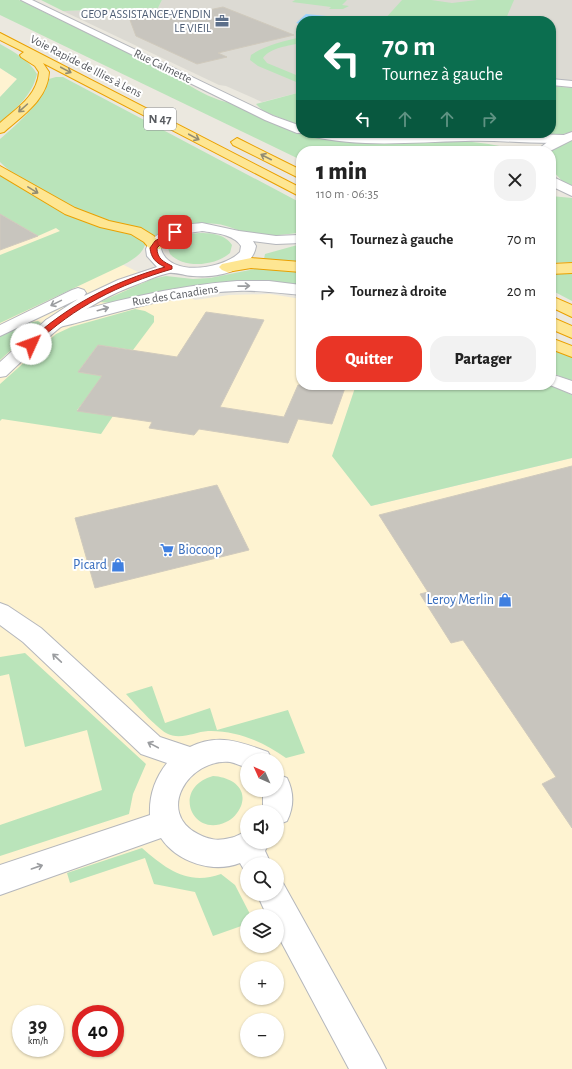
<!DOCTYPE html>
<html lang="fr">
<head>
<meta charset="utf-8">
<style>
	:root { --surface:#fff; --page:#f2f2f2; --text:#222; --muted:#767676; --accent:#e93526 }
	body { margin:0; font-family:"Alegreya Sans",sans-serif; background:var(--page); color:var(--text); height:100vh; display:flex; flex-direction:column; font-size:15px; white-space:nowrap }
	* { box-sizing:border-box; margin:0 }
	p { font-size:13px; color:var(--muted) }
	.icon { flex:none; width:22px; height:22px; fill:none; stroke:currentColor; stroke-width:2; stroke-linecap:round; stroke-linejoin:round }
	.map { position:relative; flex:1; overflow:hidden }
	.panel { position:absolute; left:296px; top:146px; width:260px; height:244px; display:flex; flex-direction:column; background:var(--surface); border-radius:16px; box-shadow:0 1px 3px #0004 }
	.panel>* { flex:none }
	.hud { position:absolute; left:296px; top:16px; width:260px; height:122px; border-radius:16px; box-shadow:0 1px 3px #0004; background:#0b6e4f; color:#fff; overflow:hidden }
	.needle { width:26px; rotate:315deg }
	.fabs { position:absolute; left:240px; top:753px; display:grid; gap:8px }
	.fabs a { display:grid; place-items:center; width:44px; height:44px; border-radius:50%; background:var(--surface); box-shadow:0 1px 3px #0004; font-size:20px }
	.speed { position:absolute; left:12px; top:1005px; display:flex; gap:8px; font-size:20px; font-weight:700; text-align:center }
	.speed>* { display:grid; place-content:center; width:52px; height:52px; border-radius:50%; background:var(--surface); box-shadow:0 1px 3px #0004; line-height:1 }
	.speed small { font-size:10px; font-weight:400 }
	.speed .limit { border:6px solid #d22; background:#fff; color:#111 }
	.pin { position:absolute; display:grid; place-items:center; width:34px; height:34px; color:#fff; margin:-17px; border-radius:8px; box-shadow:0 2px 6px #0006 }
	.me { position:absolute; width:44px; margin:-22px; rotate:47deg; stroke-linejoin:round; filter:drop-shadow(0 0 3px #0008) }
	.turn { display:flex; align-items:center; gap:14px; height:84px; padding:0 20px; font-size:18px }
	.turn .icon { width:52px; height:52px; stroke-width:2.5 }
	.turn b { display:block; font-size:28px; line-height:34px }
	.lanes { display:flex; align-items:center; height:38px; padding:0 20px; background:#0003; justify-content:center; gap:20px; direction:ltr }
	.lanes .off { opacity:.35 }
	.round { display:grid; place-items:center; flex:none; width:42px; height:42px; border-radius:16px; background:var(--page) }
	.summary { display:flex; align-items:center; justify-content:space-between; height:68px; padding:0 20px }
	h1 { font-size:24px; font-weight:800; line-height:30px }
	.primary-button { display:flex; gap:8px; margin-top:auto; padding:8px 20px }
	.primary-button a { flex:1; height:46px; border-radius:16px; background:var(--accent); color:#fff; font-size:16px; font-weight:800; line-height:46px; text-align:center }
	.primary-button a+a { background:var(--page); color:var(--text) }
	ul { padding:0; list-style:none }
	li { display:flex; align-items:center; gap:12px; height:52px; padding:0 20px }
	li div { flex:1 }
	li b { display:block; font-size:15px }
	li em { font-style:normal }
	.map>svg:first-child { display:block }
</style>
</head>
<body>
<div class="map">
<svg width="572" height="1069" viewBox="0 0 572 1069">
	<rect width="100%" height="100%" fill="#ebe8df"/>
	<path fill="#fef3d1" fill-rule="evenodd" d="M 0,68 L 17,79 L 0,97 Z
		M 0,197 L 56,228 L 77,242 L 195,300 L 229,295 L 270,294 L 301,299 L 301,385 L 356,385 L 333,456 L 371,506 L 572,458 L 572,1069 L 0,1069 ZM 247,760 L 277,760 L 277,790 L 247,790 ZM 247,812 L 277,812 L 277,842 L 247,842 ZM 247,864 L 277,864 L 277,894 L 247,894 ZM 247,916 L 277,916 L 277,946 L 247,946 ZM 247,968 L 277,968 L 277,998 L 247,998 ZM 21,1014 L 55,1014 L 55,1048 L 21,1048 ZM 81,1014 L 115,1014 L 115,1048 L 81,1048 ZM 247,1020 L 277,1020 L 277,1050 L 247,1050 Z"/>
	<path fill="#dcdad3" d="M 162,0 L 572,0 L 572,88 L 551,86 L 551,21 L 301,21 L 301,92 L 262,102 L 226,86 L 219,85 L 63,11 L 158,8 Z"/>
	<path fill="#bae4ba" d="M 0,0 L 19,0 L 186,81 L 187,84 C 200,92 215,100 231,103 C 261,118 292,134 327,139 C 338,140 349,139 360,140 C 406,140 475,136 517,151 L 301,151 L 301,160 L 0,15 Z
		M 41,0 L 162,0 L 158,8 L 63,11 Z
		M 295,0 L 347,0 L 342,5 L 349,6 L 343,9 L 329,9 L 331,7 L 292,2 Z
		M 402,0 L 431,0 L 452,3 L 477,0 L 514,0 L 505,21 L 383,21 Z
		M 301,37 L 301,43 C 289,46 271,47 263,58 L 267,63 L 301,77 L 301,84 L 258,66 L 250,60 L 251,55 C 266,45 284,41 301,37 Z
		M 0,44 C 14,52 29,60 37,74 C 32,96 16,108 0,124 L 0,97 L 17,79 L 0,68 Z
		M 56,77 L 63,77 L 301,203 L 301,232 C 282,236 265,236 246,233 C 236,230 227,225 217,224 C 195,222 174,226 154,236 C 141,228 126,226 111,222 C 81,213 21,184 0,162 L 0,139 C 19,123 41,103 49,79 Z
		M 551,86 L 572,88 L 572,132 L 554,136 L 343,135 L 329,133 L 551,133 Z
		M 301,92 L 301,126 L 263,111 L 256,104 Z
		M 572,140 L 572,187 L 564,183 L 551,169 L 551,152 L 558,146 Z
		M 0,174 L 55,206 L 132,233 L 146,242 C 143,254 134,259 123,265 L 0,323 L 0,255 L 60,231 L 56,228 L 38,236 L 0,214 Z
		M 551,196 L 572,198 L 572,262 L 551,263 Z
		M 199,233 C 211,233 225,234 232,245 L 230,253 C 215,266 184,269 170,254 L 168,248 C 174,236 188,234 199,233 Z
		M 301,244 L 301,263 L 264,259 L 265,254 Z
		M 260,268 L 301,270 L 301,285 C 258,282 215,281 172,289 C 150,293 123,306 100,302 L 152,279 L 166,276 L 193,279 L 210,278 Z
		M 572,272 L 572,301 L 551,290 L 551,273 Z
		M 135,309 L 145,311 L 154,316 L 154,322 L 133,350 L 98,345 L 78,372 L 120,379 L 86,399 L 77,410 L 113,416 L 101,434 L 2,419 L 0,421 L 0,384 L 56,334 L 71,327 Z
		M 38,321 L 41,323 L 0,360 L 0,336 L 27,323 Z
		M 551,348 L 572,357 L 572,382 L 551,372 Z
		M 356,385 L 550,385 L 572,395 L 572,458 L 371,506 L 332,456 Z
		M 25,653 L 146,764 L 133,794 L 129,814 L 0,856 L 0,825 L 102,790 L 87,730 L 25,747 L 9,674 L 0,676 L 0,657 Z
		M 152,686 L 165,723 L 210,708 L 217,730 L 288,710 L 305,753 L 286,758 C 264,742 236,730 208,731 C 194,732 180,741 166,733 C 156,727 135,704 126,694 Z
		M 213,776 C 230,777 248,787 241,806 C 238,813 233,819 226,822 C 192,838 171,788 213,776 Z
		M 142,848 C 166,869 188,886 221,874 L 235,885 L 251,916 L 247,916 L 247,924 L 213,936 L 195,892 L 154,884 L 145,858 L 70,883 L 67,873 Z"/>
	<path fill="#9bd4ff" d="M 306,14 L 337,17 L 333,21 L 301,21 L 301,24 L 296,23 Z"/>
	<path fill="#c8c5be" stroke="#d0cabd" d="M 223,7 L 294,35 L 218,53 L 227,57 L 197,64 L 136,36 L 127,12 L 163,10 L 167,19 Z
		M 0,214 L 38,236 L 0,250 Z
		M 206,312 L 264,320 L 220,407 L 284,417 L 298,385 L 346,385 L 332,424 L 298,419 L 288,443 L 199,429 L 194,435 L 149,428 L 152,422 L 77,411 L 102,376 L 78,372 L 98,345 L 177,357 Z
		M 572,466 L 572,828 L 542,784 L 556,777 L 463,640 L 451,643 L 420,594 L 428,592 L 379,515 Z
		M 217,485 L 249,550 L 95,588 L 75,518 Z"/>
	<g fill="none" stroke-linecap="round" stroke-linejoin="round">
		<g stroke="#b5b7bc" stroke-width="2">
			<path id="minor" d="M 21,0 L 32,0 L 273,116 L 301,126 L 301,133 L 303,133 L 297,133 L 265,120 Z
				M 551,79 L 572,81 L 572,87 L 551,85 Z
				M 308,133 L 378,135 L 485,133 L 564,135 L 570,139 L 564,143 L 554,143 C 524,143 495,140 465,141 C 414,142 360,148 310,136 Z
				M 237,281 L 269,281 L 301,285 L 301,295 C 279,293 259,290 237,291 C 173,293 114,314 52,329 L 46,328 L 44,324 L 46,320 C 109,302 171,286 237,281 Z
				M 551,374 L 572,381 L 572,394 L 550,385 L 551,385 Z
				M 0,603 L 8,606 L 41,628 L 160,737 L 190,747 C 218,733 241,742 268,752 L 272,760 L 247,760 L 247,768 C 242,766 235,763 230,762 C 189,758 155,812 198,834 C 209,840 218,841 230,838 C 237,837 241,833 247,831 L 247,842 L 269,842 L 265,851 L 271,864 L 247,864 L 247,875 L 240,863 C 213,874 177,862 161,838 L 0,895 L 0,865 L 150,815 C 149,796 155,778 167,763 L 141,754 L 23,642 L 0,625 Z
				M 277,774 L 287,778 C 294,792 294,807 287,821 L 277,825 L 277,812 L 263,812 L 263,790 L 277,790 Z
				M 277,881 L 283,883 L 380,1057 L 386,1069 L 349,1069 L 277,934 L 277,916 L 267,916 L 257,894 L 277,894 Z"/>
		</g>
		<g stroke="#b5b7bc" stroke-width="2">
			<path id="tertiary" d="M 572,132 L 572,140 L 550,151 L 536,151 L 550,140 Z
				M 551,176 L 572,186 L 572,196 L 551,186 Z
				M 202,223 L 239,231 L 276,236 L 298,235 L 301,235 L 301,243 L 276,244 L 253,241 L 256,246 C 252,272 215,278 193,276 C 186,276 176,272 169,273 C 159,275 148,280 138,284 C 81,305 49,335 6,376 L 0,377 L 0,362 L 46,320 L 78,299 L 0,336 L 0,325 L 72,290 L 78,288 L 84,290 L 86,293 L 84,296 L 118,280 L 157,267 L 147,256 L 146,249 C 155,228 182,225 202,223 ZM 202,231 C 214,233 234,234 241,246 L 240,252 C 224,269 169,278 161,249 C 166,235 189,233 202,231 Z"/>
		</g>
		<g stroke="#eaa000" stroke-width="2">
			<path id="trunk" d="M 0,33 L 301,188 L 301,197 L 43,63 L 49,72 C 48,99 23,115 4,132 L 0,133 L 0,123 C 17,108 37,96 39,72 L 35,66 L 21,57 L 20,55 L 24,52 L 0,40 Z
				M 237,138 L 301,170 L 301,179 L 233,145 L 231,142 Z
				M 0,166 L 75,208 L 109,221 L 141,228 L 154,236 L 162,246 L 160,249 L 150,249 L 144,242 L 131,234 L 100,227 L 65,214 L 0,175 Z
				M 251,258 L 301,262 L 301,272 L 251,268 L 227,272 L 222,270 L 219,267 L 222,264 Z
				M 572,263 L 572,273 L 551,274 L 551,264 Z
				M 551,296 L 572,305 L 572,317 L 551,307 Z
				M 551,317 L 572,326 L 572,338 L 551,329 Z
				M 551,338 L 572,346 L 572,357 L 551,349 Z"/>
		</g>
		<use href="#minor" fill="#fff" fill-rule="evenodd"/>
		<use href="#tertiary" fill="#fff" fill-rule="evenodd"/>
		<use href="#trunk" fill="#fee692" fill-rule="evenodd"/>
	</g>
	<defs><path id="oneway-shaft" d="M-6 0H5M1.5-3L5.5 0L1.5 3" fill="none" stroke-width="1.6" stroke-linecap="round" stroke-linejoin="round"/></defs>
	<g stroke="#928c72">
		<use href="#oneway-shaft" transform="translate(66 70) rotate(28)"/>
		<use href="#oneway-shaft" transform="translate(23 108) rotate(138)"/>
		<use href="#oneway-shaft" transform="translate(194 137) rotate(28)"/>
		<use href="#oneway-shaft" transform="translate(266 157) rotate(-153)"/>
		<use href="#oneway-shaft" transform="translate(33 190) rotate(31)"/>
	</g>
	<g stroke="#9b9da0">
		<use href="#oneway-shaft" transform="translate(244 286) rotate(-1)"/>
		<use href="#oneway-shaft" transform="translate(56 303) rotate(154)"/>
		<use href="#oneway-shaft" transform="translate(103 309) rotate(-16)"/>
		<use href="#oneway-shaft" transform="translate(57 658) rotate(-137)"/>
		<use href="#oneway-shaft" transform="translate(153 745) rotate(-152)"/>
		<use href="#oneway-shaft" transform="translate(37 867) rotate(-19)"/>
	</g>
	<path fill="#e93526" stroke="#972219" d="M 173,230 L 178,232 L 167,238 L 157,248 C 157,259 164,262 172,266 L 172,269 C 118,285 75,306 34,345 L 28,345 L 28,342 C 68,305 113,282 165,267 C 156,263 151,258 150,248 L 155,241 Z"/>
	<defs>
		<g id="office-bare" transform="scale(1.08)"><path d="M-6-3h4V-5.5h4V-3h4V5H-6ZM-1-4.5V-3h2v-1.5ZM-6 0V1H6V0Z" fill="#5c6f8a" stroke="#fff" stroke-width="2.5" paint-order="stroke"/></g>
		<g id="supermarket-bare" transform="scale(1.08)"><path d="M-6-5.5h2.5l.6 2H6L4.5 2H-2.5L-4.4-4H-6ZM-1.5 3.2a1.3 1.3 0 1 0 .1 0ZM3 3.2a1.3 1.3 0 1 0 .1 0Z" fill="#3f7fe0" stroke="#fff" stroke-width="2.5" paint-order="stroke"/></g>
		<g id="shop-bare" transform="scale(1.08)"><path d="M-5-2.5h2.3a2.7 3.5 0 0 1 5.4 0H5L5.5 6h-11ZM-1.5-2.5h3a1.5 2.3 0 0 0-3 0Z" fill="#3f7fe0" stroke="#fff" stroke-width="2.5" paint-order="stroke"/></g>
	</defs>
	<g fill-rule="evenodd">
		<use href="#office-bare" x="222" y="21"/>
		<use href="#supermarket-bare" x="167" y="550"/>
		<use href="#shop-bare" x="118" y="565"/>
		<use href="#shop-bare" x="505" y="600"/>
	</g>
	<g text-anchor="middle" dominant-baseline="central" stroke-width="4" stroke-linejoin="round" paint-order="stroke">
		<g font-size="12" fill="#4e5e75" stroke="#fff" text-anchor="end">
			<text x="211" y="14">GEOP ASSISTANCE-VENDIN<tspan x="211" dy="14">LE VIEIL</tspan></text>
		</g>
		<g font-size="12" fill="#585b60" stroke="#fff">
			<text transform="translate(86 66) rotate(27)">Voie Rapide de Illies à Lens</text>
			<text transform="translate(163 66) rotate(26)">Rue Calmette</text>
			<text transform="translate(175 295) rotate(-9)">Rue des Canadiens</text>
		</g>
		<rect fill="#fff" stroke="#8a8c90" stroke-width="1" x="144" y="108" width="32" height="22" rx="3"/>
		<g font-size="13" font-weight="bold" fill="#585b60">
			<text x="160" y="119">N 47</text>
		</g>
		<g font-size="14" fill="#366cbe" stroke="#fff" text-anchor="end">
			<text x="178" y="550" text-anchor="start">Biocoop</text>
			<text x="107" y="565">Picard</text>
			<text x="494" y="600">Leroy Merlin</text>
		</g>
	</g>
</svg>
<div class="fabs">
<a><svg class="needle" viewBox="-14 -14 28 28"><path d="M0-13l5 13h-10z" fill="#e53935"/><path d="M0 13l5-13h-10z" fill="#767676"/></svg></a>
<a><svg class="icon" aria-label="sound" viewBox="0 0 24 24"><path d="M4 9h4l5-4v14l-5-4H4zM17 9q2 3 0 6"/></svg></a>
<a><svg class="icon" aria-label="search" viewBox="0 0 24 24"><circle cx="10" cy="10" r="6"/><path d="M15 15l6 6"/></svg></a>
<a><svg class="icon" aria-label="layers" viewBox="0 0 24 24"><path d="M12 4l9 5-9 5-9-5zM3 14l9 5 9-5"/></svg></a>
<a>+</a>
<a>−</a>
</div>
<div class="speed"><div>39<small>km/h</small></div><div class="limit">40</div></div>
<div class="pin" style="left:175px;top:232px;background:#d93025"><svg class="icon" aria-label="arrive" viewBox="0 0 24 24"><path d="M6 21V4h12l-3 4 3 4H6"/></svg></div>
<svg class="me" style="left:31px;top:344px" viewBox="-20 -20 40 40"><circle r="19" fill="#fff"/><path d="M0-13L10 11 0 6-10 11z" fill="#e93526"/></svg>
<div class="hud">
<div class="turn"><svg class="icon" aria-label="left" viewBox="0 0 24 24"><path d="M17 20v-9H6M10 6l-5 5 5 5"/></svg><div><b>70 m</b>Tournez à gauche</div></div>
<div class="lanes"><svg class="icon" aria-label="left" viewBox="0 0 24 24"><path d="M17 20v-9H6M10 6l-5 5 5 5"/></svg><svg class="icon off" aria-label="ahead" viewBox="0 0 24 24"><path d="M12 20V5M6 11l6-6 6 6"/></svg><svg class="icon off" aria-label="ahead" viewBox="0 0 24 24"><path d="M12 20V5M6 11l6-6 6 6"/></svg><svg class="icon off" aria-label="right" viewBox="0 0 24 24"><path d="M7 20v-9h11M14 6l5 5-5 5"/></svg></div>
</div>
<section class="panel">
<div class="summary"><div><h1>1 min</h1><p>110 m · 06:35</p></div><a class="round"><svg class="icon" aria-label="close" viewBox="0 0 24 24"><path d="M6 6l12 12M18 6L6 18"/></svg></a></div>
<ul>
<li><svg class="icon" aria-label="left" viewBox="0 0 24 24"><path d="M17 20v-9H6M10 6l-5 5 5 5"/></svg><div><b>Tournez à gauche</b></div><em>70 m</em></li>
<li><svg class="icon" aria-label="right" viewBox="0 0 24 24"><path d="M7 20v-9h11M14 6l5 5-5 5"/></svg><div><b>Tournez à droite</b></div><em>20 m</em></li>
</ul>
<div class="primary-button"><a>Quitter</a><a>Partager</a></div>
</section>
</div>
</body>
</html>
